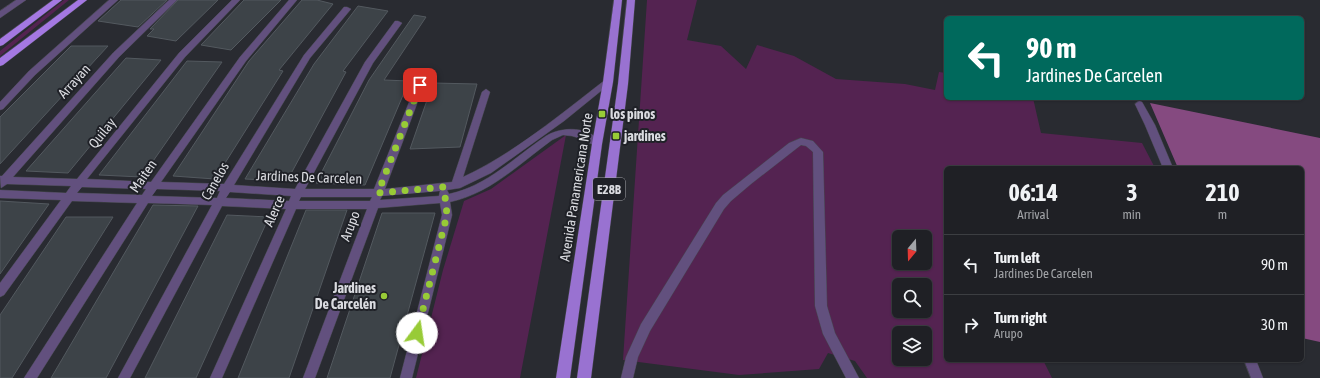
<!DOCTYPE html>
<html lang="en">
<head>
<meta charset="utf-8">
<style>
	:root { --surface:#1f2025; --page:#27282d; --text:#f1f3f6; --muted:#a1a3a7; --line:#3c3e42 }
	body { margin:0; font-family:"Asap Condensed",sans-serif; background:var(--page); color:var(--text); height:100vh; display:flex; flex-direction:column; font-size:15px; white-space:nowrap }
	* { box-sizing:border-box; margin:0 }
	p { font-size:13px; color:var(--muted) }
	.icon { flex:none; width:22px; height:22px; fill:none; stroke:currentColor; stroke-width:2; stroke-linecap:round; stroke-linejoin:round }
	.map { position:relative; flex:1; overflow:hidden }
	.panel { position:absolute; left:944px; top:166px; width:360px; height:196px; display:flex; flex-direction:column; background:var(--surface); border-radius:6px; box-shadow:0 1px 3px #0004,0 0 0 1px var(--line) }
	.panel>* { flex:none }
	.hud { position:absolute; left:944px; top:16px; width:360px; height:84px; border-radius:6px; box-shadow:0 1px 3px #0004,0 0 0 1px var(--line); background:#00695c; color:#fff; overflow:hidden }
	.needle { width:26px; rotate:199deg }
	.tools { position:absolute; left:892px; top:230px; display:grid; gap:8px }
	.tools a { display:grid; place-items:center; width:40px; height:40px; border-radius:6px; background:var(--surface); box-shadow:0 1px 3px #0004,0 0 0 1px var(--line); font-size:20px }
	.pin { position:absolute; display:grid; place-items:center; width:34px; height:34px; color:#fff; margin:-17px; border-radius:8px; box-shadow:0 2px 6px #0006 }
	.me { position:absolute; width:44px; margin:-22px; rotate:14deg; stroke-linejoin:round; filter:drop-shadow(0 0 3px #0008) }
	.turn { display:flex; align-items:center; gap:14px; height:84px; padding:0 16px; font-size:18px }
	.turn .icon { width:52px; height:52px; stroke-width:2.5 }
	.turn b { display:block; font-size:28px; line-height:34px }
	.eta { display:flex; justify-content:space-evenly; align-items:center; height:68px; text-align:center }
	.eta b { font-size:24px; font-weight:700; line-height:28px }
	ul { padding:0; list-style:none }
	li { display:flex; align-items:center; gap:12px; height:60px; padding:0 16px; border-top:1px solid var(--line) }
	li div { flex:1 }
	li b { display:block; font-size:15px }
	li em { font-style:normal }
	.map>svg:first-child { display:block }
</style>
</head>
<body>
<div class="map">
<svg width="1320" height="378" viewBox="0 0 1320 378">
	<rect width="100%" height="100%" fill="#292b31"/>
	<path fill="#542351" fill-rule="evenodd" d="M 64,0 L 69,0 L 0,56 L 0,51 Z
		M 647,0 L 697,0 L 687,40 L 721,46 L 746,69 L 757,45 L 794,56 L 836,79 L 905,84 L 935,90 L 939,72 L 946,73 L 946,98 L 1033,98 L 1041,133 L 1142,143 L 1155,168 L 946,168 L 946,360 L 1043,360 L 1052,378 L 867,378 L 855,361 L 828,353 L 819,369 L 739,375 L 623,360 ZM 899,237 L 925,237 L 925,263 L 899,263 ZM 899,285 L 925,285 L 925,311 L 899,311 ZM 899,333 L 925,333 L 925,359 L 899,359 Z
		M 566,135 L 520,378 L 416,378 L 443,270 L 464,201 L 491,189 Z"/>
	<path fill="#854a80" d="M 1150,103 L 1320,138 L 1320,342 L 1302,338 L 1302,168 L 1178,168 Z"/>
	<path fill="#3d4348" stroke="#53595f" d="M 121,0 L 167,0 L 138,27 L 98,21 Z
		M 178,0 L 218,0 L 176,41 L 147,36 L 154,29 L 150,29 Z
		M 244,0 L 281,0 L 231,50 L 201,45 Z
		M 302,0 L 317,0 L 333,4 L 279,70 L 283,71 L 215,179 L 173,176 L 249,61 Z
		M 358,6 L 388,11 L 343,71 L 346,72 L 287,181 L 245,179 L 314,64 Z
		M 414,15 L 426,17 L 384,80 L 409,81 L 365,185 L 316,183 L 369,80 Z
		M 71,46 L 108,46 L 0,164 L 0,117 Z
		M 126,58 L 161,60 L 68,173 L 26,171 Z
		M 187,61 L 222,62 L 142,177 L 99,175 Z
		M 433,83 L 477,84 L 460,147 L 410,149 Z
		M 0,201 L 49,204 L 0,274 Z
		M 153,205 L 198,206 L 106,378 L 51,378 Z
		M 306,210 L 347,210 L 289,378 L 238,378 Z
		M 382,213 L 435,213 L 390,378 L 327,378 Z
		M 227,215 L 269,217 L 196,378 L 145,378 Z
		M 66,217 L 113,217 L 12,378 L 0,378 L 0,315 Z"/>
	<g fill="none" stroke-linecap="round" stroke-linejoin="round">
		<g stroke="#45474d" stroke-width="1">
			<path id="minor" d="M 109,0 L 118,0 L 35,75 L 3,109 L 0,110 L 0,102 L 29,71 Z
				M 169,0 L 177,0 L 119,57 L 13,177 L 77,179 L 179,53 L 232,0 L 240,0 L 185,57 L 87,179 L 151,182 L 240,57 L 289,0 L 297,0 L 246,61 L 161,182 L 224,184 L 304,55 L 344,7 L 347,7 L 351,9 L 310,58 L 234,185 L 295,189 L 365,62 L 395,21 L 398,21 L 402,23 L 373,63 L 305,189 L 374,189 L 416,85 L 420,82 L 424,85 L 385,189 L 452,182 L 482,92 L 486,89 L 490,92 L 463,177 C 513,154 561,114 605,80 L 611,80 L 612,82 L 564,121 L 491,173 L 460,188 L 447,190 L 449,194 C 487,186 515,157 546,136 C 562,126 590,126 602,144 L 597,147 L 582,139 L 572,136 L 563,135 L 552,140 C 519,164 491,193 450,202 L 452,215 L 412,378 L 400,378 L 442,215 L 440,203 L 378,208 L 315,378 L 303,378 L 367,209 L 296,209 L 222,378 L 210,378 L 286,209 L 222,206 L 130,378 L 118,378 L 212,205 L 148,203 L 37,378 L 24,378 L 137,203 L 72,201 L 4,295 L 0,297 L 0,283 L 61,200 L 0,198 L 0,190 L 66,193 L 71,186 L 7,184 L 1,188 L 0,176 L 2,176 L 113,53 ZM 82,187 L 146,189 L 142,195 L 77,193 ZM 157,189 L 220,191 L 217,198 L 152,196 ZM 440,191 L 439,196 L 380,200 L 382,196 ZM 230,192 L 291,196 L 289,201 L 226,198 ZM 301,197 L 372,197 L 370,201 L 299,201 Z
				M 1139,101 L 1142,102 L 1155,125 L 1173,168 L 1163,168 L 1145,125 L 1135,104 Z
				M 801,138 L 813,141 L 823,152 L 827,306 L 835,333 L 859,378 L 846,378 L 823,334 L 815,306 L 813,152 L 806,146 L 801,145 L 751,184 L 731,201 L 724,209 L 650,331 L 638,357 L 633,378 L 621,378 L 626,357 L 641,324 L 716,203 L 723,195 L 789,143 Z
				M 1244,360 L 1256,360 L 1263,378 L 1251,378 Z"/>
		</g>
		<g stroke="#45474d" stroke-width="1">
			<path id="tertiary" d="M 16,0 L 26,0 L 0,18 L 0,11 Z"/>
		</g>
		<g stroke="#45474d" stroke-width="1">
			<path id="primary" d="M 614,0 L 622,0 L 613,82 L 602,144 L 570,378 L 556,378 L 592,144 L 603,82 Z
				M 627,0 L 635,0 L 628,84 L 591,378 L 577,378 L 618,84 Z"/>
		</g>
		<g stroke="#45474d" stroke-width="1">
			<path id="trunk" d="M 53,0 L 62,0 L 3,45 L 0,46 L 0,39 Z
				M 78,0 L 87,0 L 3,65 L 0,66 L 0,58 Z"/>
		</g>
		<use href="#minor" fill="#62507e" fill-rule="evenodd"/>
		<use href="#tertiary" fill="#62507e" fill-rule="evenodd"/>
		<use href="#primary" fill="#9972d1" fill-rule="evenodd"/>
		<use href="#trunk" fill="#a478e2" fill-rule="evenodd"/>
	</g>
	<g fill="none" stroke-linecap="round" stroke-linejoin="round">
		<path stroke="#98cb37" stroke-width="7" stroke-dasharray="0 12.6" d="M 417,333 L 447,215 L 444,187 L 378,193 L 420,85"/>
	</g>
	<g fill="#98cb37" stroke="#1f2127" stroke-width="1.5">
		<rect x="598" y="110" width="8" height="8" rx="2"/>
		<rect x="612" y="132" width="8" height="8" rx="2"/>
		<circle cx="384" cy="296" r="4"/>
	</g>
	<g text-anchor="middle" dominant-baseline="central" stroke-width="4" stroke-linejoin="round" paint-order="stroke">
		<rect fill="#1f2127" stroke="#a2a3a8" stroke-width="1" x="593" y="178" width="32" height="22" rx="3"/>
		<g font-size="13" font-weight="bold" fill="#dadbe0">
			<text x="609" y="189">E28B</text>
		</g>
		<g font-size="14" fill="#dadbe0" stroke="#1f2127">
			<text transform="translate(74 81) rotate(-48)">Arrayan</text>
			<text transform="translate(102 133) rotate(-51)">Quilay</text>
			<text transform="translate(143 176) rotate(-56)">Maiten</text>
			<text transform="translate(309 177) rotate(2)">Jardines De Carcelen</text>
			<text transform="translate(215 181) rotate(-60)">Canelos</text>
			<text transform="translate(576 187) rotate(-81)">Avenida Panamericana Norte</text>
			<text transform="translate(274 211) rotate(-66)">Alerce</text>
			<text transform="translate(350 226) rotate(-69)">Arupo</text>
		</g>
		<g font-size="14" font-weight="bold" fill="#dadbe0" stroke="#1f2127" text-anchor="start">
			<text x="610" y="114">los pinos</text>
			<text x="624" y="136">jardines</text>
			<text x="376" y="288" text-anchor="end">Jardines<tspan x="376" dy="16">De Carcelén</tspan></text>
		</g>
	</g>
</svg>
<div class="tools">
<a><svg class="needle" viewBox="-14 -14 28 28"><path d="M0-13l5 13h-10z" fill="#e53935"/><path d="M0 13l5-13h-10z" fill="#a1a3a7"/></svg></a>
<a><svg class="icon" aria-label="search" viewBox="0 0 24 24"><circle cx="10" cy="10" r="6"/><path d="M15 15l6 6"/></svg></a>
<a><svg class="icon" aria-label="layers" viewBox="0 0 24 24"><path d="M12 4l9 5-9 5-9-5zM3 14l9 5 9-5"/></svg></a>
</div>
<div class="pin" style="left:420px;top:85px;background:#d93025"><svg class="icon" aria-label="arrive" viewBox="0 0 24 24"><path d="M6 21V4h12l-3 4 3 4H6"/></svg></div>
<svg class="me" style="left:417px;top:333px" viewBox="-20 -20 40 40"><circle r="19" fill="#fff"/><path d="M0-13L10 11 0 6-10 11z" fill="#98cb37"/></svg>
<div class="hud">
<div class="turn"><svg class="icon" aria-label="left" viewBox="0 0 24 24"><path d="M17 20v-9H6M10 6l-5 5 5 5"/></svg><div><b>90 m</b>Jardines De Carcelen</div></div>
</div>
<section class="panel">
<div class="eta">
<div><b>06:14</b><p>Arrival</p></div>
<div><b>3</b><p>min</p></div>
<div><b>210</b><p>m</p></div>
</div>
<ul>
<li><svg class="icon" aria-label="left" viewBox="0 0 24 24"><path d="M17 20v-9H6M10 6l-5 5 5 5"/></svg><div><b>Turn left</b><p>Jardines De Carcelen</p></div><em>90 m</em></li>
<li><svg class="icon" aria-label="right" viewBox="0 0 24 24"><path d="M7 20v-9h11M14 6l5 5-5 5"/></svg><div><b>Turn right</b><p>Arupo</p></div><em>30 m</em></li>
</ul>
</section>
</div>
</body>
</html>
